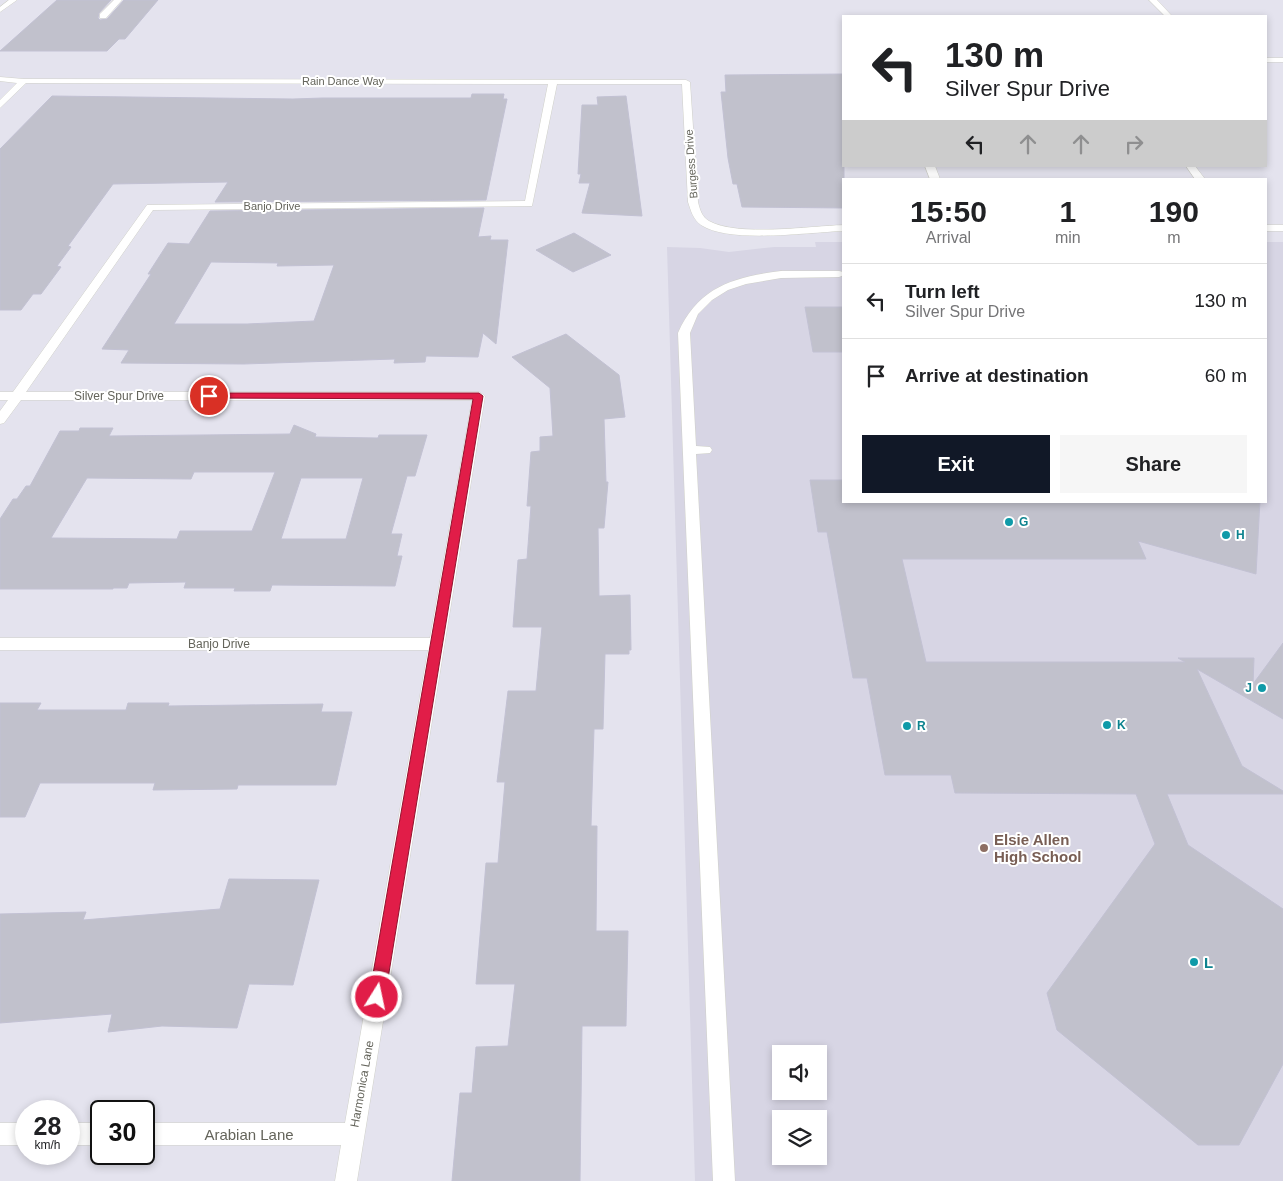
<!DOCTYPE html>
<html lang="en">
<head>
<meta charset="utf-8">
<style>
	:root { --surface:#fff; --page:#f6f6f6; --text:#202124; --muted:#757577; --line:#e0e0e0; --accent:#111827 }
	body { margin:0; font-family:Helvetica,sans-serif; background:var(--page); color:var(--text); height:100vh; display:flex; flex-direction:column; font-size:19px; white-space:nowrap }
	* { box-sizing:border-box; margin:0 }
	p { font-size:16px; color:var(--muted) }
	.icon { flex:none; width:28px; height:28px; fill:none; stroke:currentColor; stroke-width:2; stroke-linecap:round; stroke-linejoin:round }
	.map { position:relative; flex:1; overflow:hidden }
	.drawer { position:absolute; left:842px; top:178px; width:425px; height:325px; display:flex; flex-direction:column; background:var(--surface); border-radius:0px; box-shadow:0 2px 8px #0003 }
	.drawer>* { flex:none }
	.banner { position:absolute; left:842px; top:15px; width:425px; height:152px; border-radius:0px; box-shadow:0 2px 8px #0003; background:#fff; color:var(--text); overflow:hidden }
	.fabs { position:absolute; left:772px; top:1045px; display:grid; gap:10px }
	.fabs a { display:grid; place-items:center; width:55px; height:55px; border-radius:0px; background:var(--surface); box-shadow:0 2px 8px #0003; font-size:25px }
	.speed { position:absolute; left:15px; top:1100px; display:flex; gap:10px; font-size:25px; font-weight:700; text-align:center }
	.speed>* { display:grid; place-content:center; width:65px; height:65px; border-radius:50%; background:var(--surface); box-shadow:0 2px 8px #0003; line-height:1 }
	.speed small { font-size:12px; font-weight:400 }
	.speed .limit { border:2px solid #111; border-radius:8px; background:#fff; color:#111 }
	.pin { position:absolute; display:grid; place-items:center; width:42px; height:42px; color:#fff; margin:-21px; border:2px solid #fff; border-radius:50%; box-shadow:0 1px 5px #0007 }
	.me { position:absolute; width:55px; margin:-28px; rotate:10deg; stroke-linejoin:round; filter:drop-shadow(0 0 4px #0008) }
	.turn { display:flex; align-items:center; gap:18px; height:105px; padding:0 20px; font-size:22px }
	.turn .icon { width:65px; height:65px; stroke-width:2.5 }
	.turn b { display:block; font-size:35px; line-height:42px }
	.lanes { display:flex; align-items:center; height:48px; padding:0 20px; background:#0003; justify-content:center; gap:25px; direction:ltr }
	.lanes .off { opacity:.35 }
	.eta { display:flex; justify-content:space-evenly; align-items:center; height:85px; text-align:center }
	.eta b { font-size:30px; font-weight:800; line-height:35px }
	.primary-button { display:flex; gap:10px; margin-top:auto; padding:10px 20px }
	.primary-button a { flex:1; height:58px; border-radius:0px; background:var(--accent); color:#fff; font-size:20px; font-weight:800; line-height:58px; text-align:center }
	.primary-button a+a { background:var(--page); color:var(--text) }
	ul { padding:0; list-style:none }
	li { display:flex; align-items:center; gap:15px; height:75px; padding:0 20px; border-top:1px solid var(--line) }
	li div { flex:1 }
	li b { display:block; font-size:19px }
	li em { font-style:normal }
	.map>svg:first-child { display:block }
</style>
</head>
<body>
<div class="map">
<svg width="1283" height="1181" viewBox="0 0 1283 1181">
	<rect width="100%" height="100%" fill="#e4e3ee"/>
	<path fill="#d7d5e4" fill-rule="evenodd" d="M 815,242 L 844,242 L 844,501 L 1266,501 L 1266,242 L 1283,242 L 1283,1181 L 695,1181 L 667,247 L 700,248 L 729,252 L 774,247 L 816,247 ZM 781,1054 L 819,1054 L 819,1091 L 781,1091 ZM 781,1119 L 819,1119 L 819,1156 L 781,1156 Z"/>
	<path fill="#c1c1cc" stroke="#c2c1d3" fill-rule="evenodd" d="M 57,0 L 111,0 L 99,13 L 98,18 L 100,20 L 107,19 L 124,0 L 158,0 L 125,39 L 119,39 L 107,51 L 0,51 Z
		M 844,74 L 844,208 L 742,207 L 737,184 L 733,184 L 728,158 L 721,92 L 726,92 L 725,75 Z
		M 472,94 L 504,94 L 503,99 L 507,99 L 486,200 L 215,202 L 228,182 L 113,184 L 68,246 L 71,247 L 57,266 L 61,267 L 41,294 L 33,294 L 21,310 L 0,310 L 0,149 L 52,96 L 293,99 L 323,98 L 471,98 Z
		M 626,96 L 642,216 L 582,213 L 590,183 L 579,183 L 581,174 L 578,174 L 582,105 L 598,105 L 597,97 Z
		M 484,208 L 478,237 L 491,236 L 490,240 L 508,240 L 496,344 L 483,333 L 478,357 L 426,356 L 425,362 L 394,363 L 395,359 L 244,364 L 121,363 L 129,350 L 102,349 L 151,274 L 148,274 L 168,243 L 189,244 L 210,211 ZM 211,262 L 278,263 L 277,266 L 334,265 L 314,321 L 247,324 L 174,324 Z
		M 574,233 L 611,255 L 573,272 L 536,250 Z
		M 805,307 L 844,307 L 844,352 L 813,352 Z
		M 566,334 L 619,375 L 625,417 L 604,419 L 606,482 L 608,482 L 604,528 L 598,528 L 599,596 L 630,595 L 631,650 L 629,650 L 629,654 L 605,654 L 603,729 L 594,729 L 591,826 L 597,826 L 596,931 L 628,931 L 626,1026 L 582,1026 L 580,1181 L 452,1181 L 460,1093 L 472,1093 L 476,1047 L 508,1046 L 515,984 L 476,984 L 486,863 L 498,863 L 505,782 L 497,782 L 508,691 L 536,691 L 542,627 L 513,627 L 518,560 L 527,559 L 531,506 L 527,506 L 531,452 L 540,451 L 540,437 L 553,436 L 550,388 L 512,357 Z
		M 294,425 L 316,434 L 315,437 L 378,438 L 379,435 L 427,435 L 415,476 L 407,476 L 391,534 L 402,534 L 397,556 L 402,556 L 395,586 L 272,585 L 270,591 L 234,591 L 235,588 L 184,588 L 186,582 L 129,583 L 127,588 L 113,588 L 113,589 L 0,589 L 0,519 L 13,499 L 17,499 L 26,486 L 30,486 L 60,431 L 79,431 L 80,428 L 113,428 L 109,436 L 290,434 ZM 194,472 L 275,472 L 252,531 L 180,531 L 177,539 L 51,538 L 87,478 L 191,479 ZM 301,478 L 363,478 L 346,539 L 281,539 Z
		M 810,480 L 844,480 L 844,501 L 1260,501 L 1256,574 L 1138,541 L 1146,559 L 902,559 L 926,662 L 1185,662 L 1178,658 L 1254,658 L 1253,684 L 1283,643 L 1283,719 L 1197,669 L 1242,766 L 1283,791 L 1283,794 L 1167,794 L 1188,845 L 1283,909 L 1283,1064 L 1239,1145 L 1198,1145 L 1057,1030 L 1047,993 L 1155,844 L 1136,794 L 955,793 L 951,775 L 885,775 L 867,678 L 853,678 L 827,532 L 818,532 Z
		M 0,703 L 41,703 L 37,710 L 126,710 L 128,703 L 169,703 L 168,706 L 323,704 L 321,712 L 352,712 L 336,785 L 238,785 L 237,789 L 153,790 L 155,783 L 40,783 L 25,817 L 0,817 Z
		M 229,879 L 319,880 L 293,985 L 249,984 L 237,1028 L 162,1026 L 108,1032 L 112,1014 L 0,1023 L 0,914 L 86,912 L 83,920 L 220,909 Z"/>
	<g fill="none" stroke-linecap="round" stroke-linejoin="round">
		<g stroke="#d0d1c9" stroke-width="1">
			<path id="lane" d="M 781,271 L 839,271 L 843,272 L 844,275 L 839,277 L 781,278 L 746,284 L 728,290 L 712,300 L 698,314 L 690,333 L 696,446 L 710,447 L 712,450 L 710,453 L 696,454 L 735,1181 L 713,1181 L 678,333 C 698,287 734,277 781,271 Z"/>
		</g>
		<g stroke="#d0d1c9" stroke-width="1">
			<path id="street" d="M 9,0 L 17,0 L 0,12 L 0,7 Z
				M 114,0 L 122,0 L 106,18 L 100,18 L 100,14 Z
				M 1149,0 L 1157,0 L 1172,16 L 1165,16 Z
				M 1266,58 L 1283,58 L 1283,62 L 1266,62 Z
				M 0,77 L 24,79 L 686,80 L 690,82 L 698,202 C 700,210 702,217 709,221 C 738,237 810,226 844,225 L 844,231 C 809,232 730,244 701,225 C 693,219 691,211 688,202 L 682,84 L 557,84 L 532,206 L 153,210 L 26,392 L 479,392 L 485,396 L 357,1181 L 335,1181 L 341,1145 L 144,1145 L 144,1123 L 345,1123 L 428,650 L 0,650 L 0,638 L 430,638 L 472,400 L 21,400 L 4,423 L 0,424 L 0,411 L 8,400 L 0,400 L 0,392 L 13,392 L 147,205 L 525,201 L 548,84 L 26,83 L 0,108 L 0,100 L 17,83 L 0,81 Z
				M 925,166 L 935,166 L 940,179 L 930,179 Z
				M 1186,166 L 1195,166 L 1205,179 L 1195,179 Z
				M 1266,225 L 1283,225 L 1283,231 L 1266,231 Z
				M 0,1123 L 26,1123 L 26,1145 L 0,1145 Z
				M 69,1123 L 101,1123 L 101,1145 L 69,1145 Z"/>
		</g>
		<use href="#lane" fill="#fff" fill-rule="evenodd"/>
		<use href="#street" fill="#fff" fill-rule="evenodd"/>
	</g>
	<path fill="#e11d48" stroke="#92132f" d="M 209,393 L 479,393 L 483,396 L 385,997 L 383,1002 L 377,1005 L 372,1002 L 369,997 L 473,399 L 205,398 L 204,396 Z"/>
	<g fill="#0f9aa8" stroke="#fff" stroke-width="2">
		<circle cx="1009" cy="522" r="5"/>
		<circle cx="1226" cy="535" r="5"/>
		<circle cx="1262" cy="688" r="5"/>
		<circle cx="1107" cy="725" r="5"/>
		<circle cx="907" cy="726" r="5"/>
		<circle cx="1194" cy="962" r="5"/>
	</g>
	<circle fill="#8d6e63" stroke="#fff" stroke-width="2" cx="984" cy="848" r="5"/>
	<g text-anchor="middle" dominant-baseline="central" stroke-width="4" stroke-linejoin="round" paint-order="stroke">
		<g font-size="11" fill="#64645b" stroke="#fff">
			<text x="343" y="81">Rain Dance Way</text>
			<text transform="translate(691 164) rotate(-94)">Burgess Drive</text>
			<text x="272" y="206">Banjo Drive</text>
		</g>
		<g font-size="12" fill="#64645b" stroke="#fff">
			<text x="119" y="396">Silver Spur Drive</text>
			<text x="219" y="644">Banjo Drive</text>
			<text transform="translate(362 1084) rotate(-80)">Harmonica Lane</text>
		</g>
		<g font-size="12" font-weight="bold" fill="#0d838f" stroke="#fff" text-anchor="start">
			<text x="1019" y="522">G</text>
			<text x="1236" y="535">H</text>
			<text x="1252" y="688" text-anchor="end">J</text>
			<text x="1117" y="725">K</text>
			<text x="917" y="726">R</text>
		</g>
		<g font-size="15" font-weight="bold" fill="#785e54" stroke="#fff" text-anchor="start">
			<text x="994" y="839">Elsie Allen<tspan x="994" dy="17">High School</tspan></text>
		</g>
		<g font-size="15" font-weight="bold" fill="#0d838f" stroke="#fff" text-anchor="start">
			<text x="1204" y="962">L</text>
		</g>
		<g font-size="15" fill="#64645b" stroke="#fff">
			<text x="249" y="1134">Arabian Lane</text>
		</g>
	</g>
</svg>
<div class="fabs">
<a><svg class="icon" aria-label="sound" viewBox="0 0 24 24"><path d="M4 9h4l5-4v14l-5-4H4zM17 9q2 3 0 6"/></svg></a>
<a><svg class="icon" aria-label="layers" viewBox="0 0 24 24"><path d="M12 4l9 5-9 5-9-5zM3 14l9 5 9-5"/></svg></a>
</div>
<div class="speed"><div>28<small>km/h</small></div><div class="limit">30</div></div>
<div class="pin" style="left:209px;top:396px;background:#d93025"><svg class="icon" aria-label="arrive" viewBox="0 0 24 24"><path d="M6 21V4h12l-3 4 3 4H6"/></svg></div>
<svg class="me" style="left:377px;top:997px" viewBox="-20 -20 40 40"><circle r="17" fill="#e11d48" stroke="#fff" stroke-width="3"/><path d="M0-11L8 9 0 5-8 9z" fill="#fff"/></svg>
<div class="banner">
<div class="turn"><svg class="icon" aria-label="left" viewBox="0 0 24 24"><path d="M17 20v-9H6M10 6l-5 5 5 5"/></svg><div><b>130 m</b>Silver Spur Drive</div></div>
<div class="lanes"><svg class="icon" aria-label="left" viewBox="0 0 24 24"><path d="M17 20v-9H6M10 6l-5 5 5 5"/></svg><svg class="icon off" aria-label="ahead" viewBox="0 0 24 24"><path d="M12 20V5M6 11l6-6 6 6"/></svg><svg class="icon off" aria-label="ahead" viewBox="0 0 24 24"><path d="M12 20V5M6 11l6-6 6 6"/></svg><svg class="icon off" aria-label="right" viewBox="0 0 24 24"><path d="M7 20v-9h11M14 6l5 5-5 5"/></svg></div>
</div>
<section class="drawer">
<div class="eta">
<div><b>15:50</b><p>Arrival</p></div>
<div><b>1</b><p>min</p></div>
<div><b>190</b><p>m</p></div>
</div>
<ul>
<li><svg class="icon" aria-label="left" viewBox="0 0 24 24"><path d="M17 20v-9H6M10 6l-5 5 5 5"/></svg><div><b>Turn left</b><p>Silver Spur Drive</p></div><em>130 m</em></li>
<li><svg class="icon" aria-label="arrive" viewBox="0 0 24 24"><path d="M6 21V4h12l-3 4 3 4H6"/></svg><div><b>Arrive at destination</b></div><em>60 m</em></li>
</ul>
<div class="primary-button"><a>Exit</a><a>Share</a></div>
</section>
</div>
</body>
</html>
